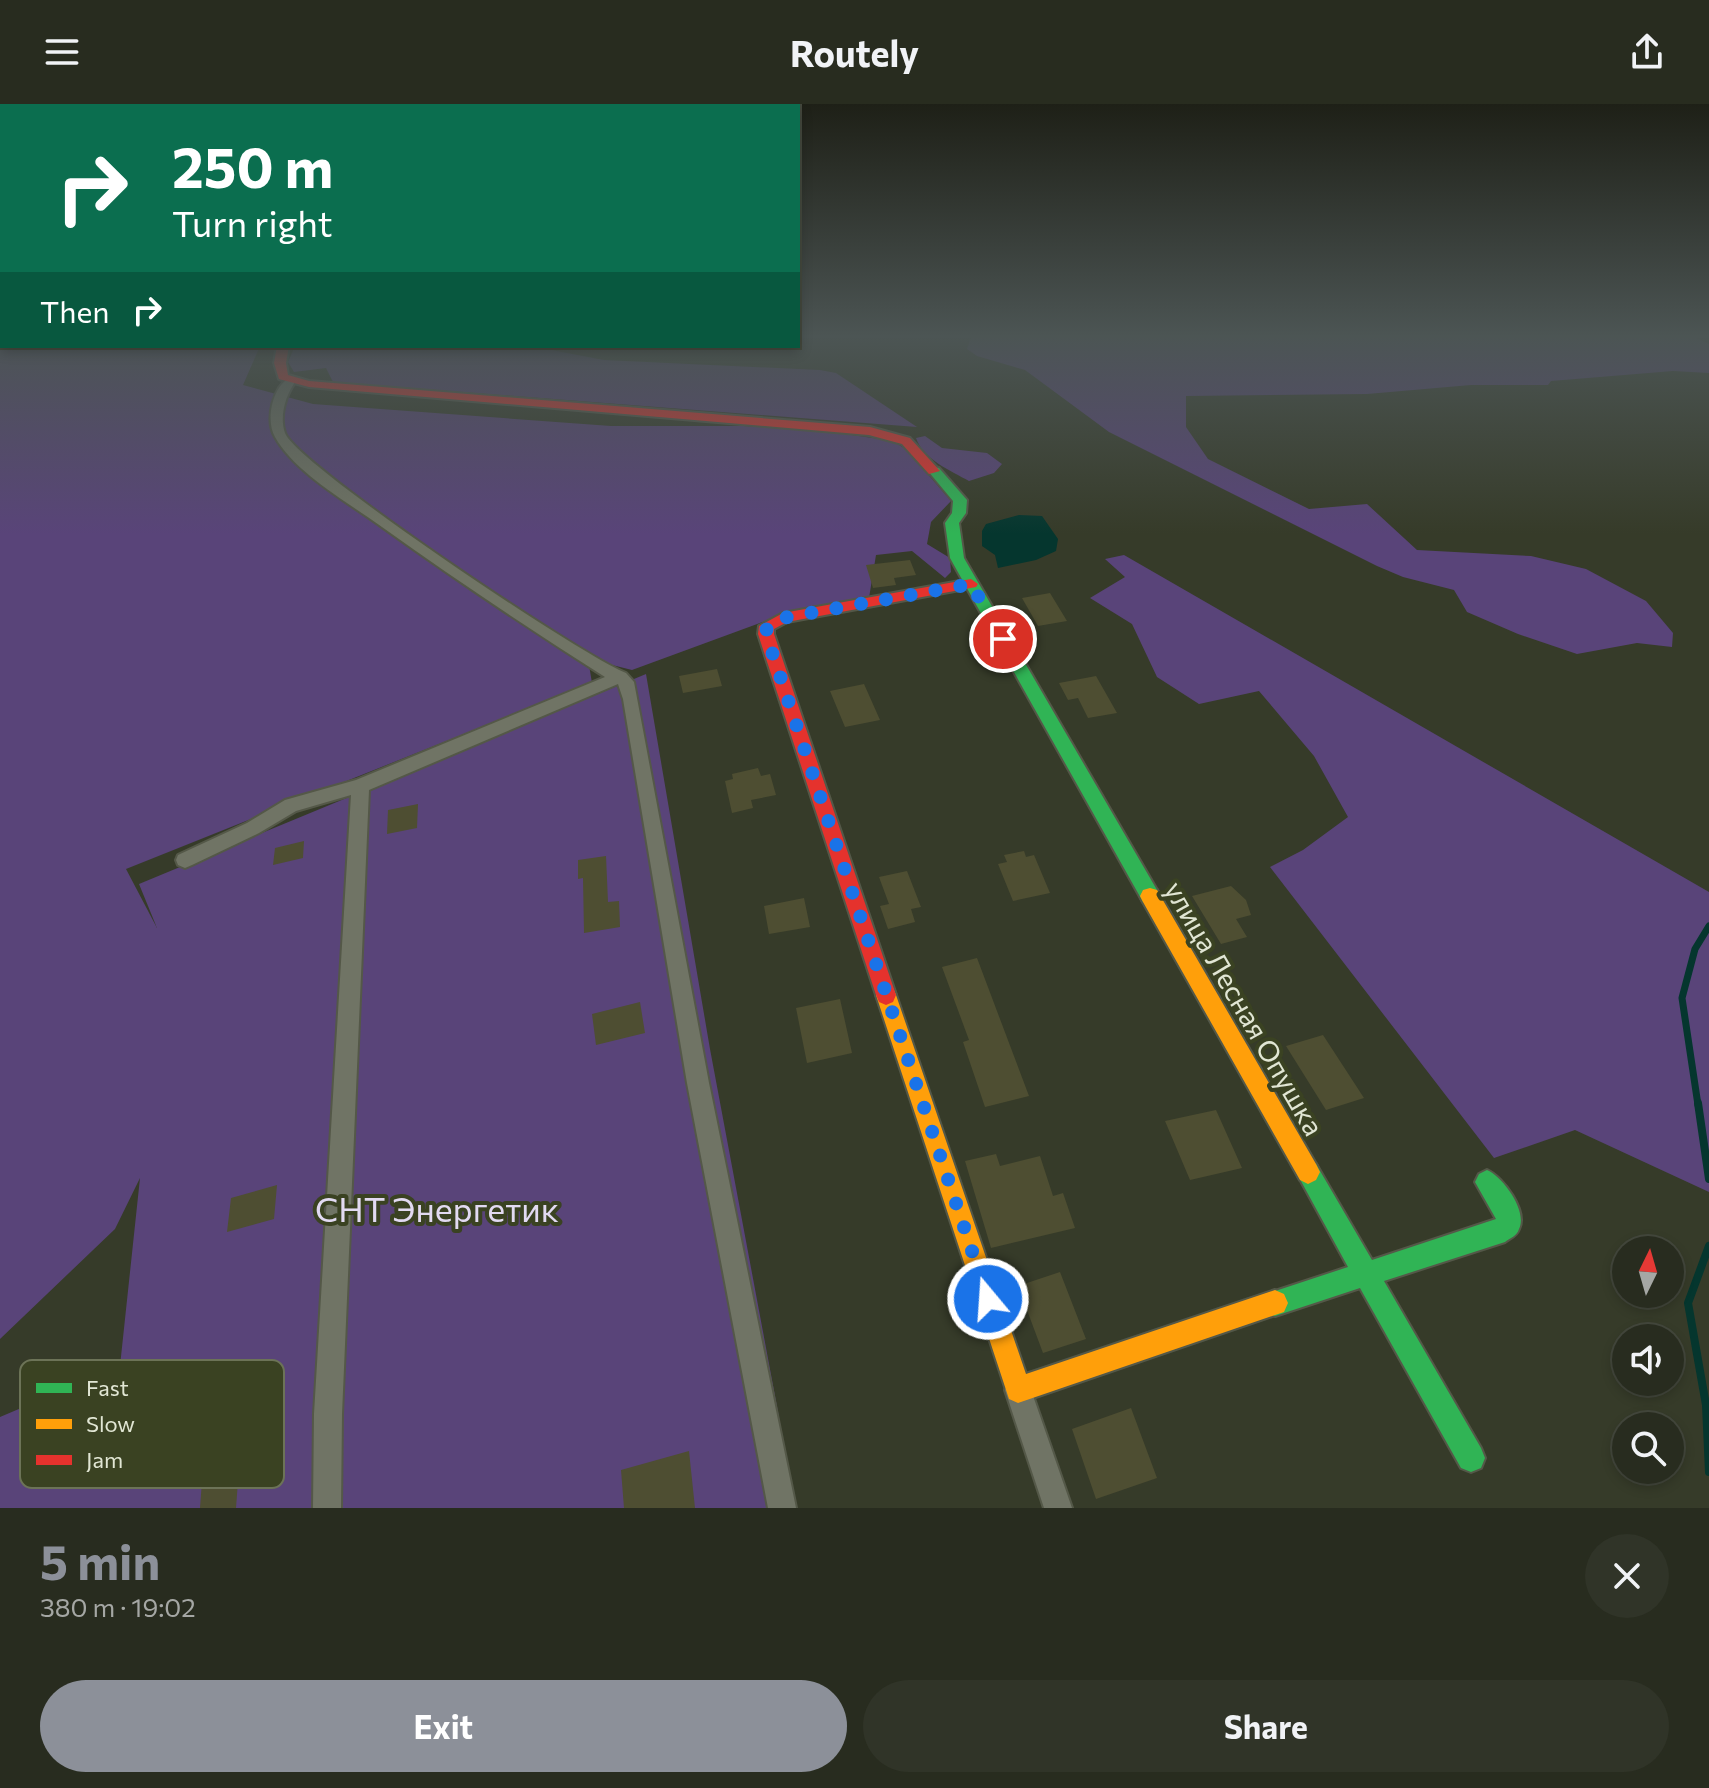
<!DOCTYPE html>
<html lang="en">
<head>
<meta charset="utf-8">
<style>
	:root { --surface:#282c1f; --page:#303428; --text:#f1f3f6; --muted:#a5a7a4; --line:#44483d; --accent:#8c9099 }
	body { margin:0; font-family:Commissioner,sans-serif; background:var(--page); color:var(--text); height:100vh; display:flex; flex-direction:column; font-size:30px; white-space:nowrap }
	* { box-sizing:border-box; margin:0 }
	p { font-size:26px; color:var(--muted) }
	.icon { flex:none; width:44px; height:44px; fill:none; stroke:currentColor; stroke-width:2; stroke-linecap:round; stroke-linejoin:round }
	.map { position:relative; height:1404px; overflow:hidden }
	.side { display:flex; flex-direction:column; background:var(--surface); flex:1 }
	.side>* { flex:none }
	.guide { position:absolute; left:0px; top:0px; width:800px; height:244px; box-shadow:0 4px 12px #0003,0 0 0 2px var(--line); background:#0b6e4f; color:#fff; overflow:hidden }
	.needle { width:52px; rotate:5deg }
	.fabs { position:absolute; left:1612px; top:1132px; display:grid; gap:16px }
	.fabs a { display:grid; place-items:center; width:72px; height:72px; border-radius:50%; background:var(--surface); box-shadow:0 4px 12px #0003,0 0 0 2px var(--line); font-size:40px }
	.pin { position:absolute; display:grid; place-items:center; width:68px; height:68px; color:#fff; margin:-34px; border:4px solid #fff; border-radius:50%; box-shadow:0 2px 8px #0007 }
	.me { position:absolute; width:88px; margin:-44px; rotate:342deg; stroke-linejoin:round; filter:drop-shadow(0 0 6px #0008) }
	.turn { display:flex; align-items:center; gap:28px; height:168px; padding:0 40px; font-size:36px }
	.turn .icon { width:104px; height:104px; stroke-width:2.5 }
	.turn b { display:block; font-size:56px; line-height:68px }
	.then { display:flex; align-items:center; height:76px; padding:0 40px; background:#0003; gap:16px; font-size:30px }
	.round { display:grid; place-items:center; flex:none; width:84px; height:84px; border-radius:42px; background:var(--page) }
	.summary { display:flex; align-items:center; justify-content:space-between; height:136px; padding:0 40px }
	h1 { font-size:48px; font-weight:700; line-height:60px; color:var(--accent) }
	.cta { display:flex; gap:16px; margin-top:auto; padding:16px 40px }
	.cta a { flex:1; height:92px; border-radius:48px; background:var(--accent); color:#fff; font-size:32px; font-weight:700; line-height:92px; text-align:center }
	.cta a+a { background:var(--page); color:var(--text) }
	header { display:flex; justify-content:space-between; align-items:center; height:104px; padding:0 40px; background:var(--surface); font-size:36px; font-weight:700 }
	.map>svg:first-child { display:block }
</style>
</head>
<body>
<header><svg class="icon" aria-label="menu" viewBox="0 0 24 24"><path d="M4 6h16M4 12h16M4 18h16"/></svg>Routely<svg class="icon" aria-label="share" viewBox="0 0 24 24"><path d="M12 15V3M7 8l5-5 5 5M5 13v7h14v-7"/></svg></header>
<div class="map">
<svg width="1709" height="1404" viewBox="0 0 1709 1404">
	<rect width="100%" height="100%" fill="#363b29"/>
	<path fill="#594479" d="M 0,233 L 2,242 L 260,242 L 243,281 L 313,300 L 611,322 L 743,322 L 811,325 L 893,337 L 907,346 L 951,397 L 931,418 L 927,440 L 950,454 L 951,468 L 945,474 L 912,447 L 876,451 L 869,494 L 787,509 L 632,566 L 588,555 L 592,579 L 126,765 L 157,824 L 139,780 L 646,570 L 710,945 L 796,1404 L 0,1404 L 0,1313 L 120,1262 L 140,1074 L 115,1125 L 0,1235 Z
		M 971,233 L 1695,233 L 1709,240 L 1709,269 L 1673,267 L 1551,277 L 1548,281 L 1471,281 L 1367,290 L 1186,292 L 1186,323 L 1208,355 L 1309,405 L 1367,400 L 1417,446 L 1531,452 L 1586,465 L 1646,497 L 1673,529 L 1672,543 L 1637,539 L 1577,550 L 1518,530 L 1467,508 L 1454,486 L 1403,473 L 1377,462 L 1109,328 L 1025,266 L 977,252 L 967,245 Z
		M 295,242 L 530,242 L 604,256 L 820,266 L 836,269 L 917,323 L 333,278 L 326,264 L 294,268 L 288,258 Z
		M 925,332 L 942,344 L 987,349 L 1002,360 L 994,369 L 969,377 C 951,367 923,355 916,334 Z
		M 1124,451 L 1709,788 L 1709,1088 L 1575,1026 L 1494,1054 L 1270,763 L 1303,746 L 1348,713 L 1314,652 L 1259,587 L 1199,600 L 1157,573 L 1132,520 L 1090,494 L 1125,473 L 1105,455 Z"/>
	<path fill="#05362e" d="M 1019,411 L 1042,412 L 1058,435 L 1056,447 L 1036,456 L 998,464 L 995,451 L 982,442 L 982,427 L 986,420 Z"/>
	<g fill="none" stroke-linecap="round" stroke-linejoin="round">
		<path stroke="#05362e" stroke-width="7" d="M 1698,1001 L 1682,894 L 1695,845 L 1709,822"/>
		<path stroke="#05362e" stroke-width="8" d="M 1698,999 L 1709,1075
			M 1709,1142 L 1688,1199 L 1706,1301 L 1709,1368"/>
	</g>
	<path fill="#4e4e32" d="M 910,456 L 916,471 L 894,474 L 896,481 L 873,484 L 866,461 Z
		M 1050,489 L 1067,517 L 1038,522 L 1022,494 Z
		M 717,565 L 722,582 L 683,589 L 679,572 Z
		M 1096,572 L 1117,609 L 1088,614 L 1078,594 L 1068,596 L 1059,579 Z
		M 864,580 L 880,616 L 845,623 L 830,587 Z
		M 758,664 L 761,672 L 770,670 L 776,691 L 751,696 L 753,704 L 732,709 L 725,677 L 733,675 L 732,670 Z
		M 418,700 L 417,724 L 387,730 L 388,706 Z
		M 304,737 L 303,754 L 273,761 L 275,744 Z
		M 1024,747 L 1026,753 L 1034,751 L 1050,789 L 1013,797 L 998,760 L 1007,758 L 1004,751 Z
		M 606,752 L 608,798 L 619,797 L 620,823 L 584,829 L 583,774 L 578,775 L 578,756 Z
		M 907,767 L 921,803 L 911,805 L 915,818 L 888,825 L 880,802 L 889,800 L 879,773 Z
		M 1231,782 L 1246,796 L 1251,811 L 1236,815 L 1247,833 L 1221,840 L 1192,792 Z
		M 804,794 L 810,823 L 769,830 L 764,802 Z
		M 977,854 L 1029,992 L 985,1003 L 963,938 L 969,936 L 942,863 Z
		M 840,895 L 852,949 L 807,959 L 796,904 Z
		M 640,898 L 645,929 L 596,941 L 592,910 Z
		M 1323,931 L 1364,994 L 1326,1006 L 1286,942 Z
		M 1216,1006 L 1242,1064 L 1190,1076 L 1165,1017 Z
		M 996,1050 L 1000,1062 L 1040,1052 L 1053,1092 L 1063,1089 L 1075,1124 L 991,1144 L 965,1057 Z
		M 277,1081 L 274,1115 L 227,1128 L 231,1094 Z
		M 1060,1168 L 1086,1235 L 1043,1249 L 1018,1182 Z
		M 1131,1304 L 1157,1374 L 1096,1395 L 1072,1325 Z
		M 689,1347 L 695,1404 L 624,1404 L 621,1366 Z
		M 239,1364 L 236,1404 L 200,1404 L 202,1377 Z"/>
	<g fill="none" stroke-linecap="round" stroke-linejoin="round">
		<g stroke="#545848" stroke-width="4">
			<path id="street" d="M 290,274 L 296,277 C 286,290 279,312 285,329 C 296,360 583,553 626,569 L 634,578 L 709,979 L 796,1404 L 768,1404 L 687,979 L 623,595 L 618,580 L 369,686 L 342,1310 L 341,1404 L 313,1404 L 314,1310 L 351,691 L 296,707 L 259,729 L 192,761 L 185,764 L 178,761 L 176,756 L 178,751 L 247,719 L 285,696 L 356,676 L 605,573 C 529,525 455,475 382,423 C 349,399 295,369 275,333 C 265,316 273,281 290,274 Z
				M 1018,1273 L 1027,1277 L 1031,1286 L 1072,1404 L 1044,1404 L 1005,1286 L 1009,1277 Z"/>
		</g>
		<g stroke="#545848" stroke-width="4">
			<path id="fast" d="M 934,363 L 939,364 L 967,396 L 966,409 L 959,419 L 964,454 L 1157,786 L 1160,792 L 1157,798 L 1150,800 L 1143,798 L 950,454 L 945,419 L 952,409 L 953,397 L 928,367 Z
				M 1308,1056 L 1316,1060 L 1372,1156 L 1496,1115 L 1475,1078 L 1479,1070 L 1487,1066 C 1503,1073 1528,1107 1519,1125 C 1517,1132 1510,1134 1505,1138 L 1384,1177 L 1481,1344 L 1485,1354 L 1481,1364 L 1471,1368 L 1461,1364 L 1360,1184 L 1275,1212 L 1266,1208 L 1262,1199 L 1266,1190 L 1348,1163 L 1296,1068 L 1300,1060 Z"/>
		</g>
		<g stroke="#545848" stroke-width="4">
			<path id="slow" d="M 1150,784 L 1157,786 L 1316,1060 L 1320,1068 L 1316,1076 L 1308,1080 L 1300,1076 L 1143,798 L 1140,792 L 1143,786 Z
				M 886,881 L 893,884 L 896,891 L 1026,1270 L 1275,1186 L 1284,1190 L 1288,1199 L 1284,1208 L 1018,1299 L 1009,1295 L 876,891 L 879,884 Z"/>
		</g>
		<g stroke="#545848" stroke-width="4">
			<path id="jam" d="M 277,242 L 289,242 L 286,259 L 288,271 L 309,277 L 870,323 L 910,334 L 940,367 L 929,370 L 902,340 L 869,331 L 309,283 L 279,275 L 274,259 Z
				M 971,475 L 978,480 L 976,483 L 787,518 L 774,525 L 774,530 L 896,891 L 893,898 L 886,901 L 879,898 L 876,891 L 758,530 L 759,522 L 783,509 Z"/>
		</g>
		<use href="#street" fill="#707465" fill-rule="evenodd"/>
		<use href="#fast" fill="#30b455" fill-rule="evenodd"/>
		<use href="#slow" fill="#ff9f0a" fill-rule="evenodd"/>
		<use href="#jam" fill="#e5322d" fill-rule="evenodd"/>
	</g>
	<linearGradient id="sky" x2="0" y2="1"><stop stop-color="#1e2017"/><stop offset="0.54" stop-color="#4c5554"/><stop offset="1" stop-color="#4c5554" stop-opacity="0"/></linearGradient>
	<rect width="1709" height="430" fill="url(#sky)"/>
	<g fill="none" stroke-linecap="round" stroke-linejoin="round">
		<path stroke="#1a73e8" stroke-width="14" stroke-dasharray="0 25.2" d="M 988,1195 L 766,530 L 767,522 L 783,514 L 971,480 L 1003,535"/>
	</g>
	<g text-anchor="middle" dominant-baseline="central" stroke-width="8" stroke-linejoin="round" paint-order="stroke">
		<g font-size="28" fill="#e1e6d4" stroke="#3a4222">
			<text transform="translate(1245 904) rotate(60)">улица Лесная Опушка</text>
		</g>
		<g font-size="34" fill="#e2daf2" stroke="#3a4222">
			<text x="437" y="1104">СНТ Энергетик</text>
		</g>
	</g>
	<rect x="20" y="1256" width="264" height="128" rx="12" fill="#3a4222" stroke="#6c7357" stroke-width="2"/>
	<rect x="36" y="1279" width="36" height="10" fill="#30b455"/>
	<rect x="36" y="1315" width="36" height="10" fill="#ff9f0a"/>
	<rect x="36" y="1351" width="36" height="10" fill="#e5322d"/>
	<g font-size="22" fill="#e1e6d4">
		<text x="86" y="1292">Fast</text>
		<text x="86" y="1328">Slow</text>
		<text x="86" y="1364">Jam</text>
	</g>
</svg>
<div class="fabs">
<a><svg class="needle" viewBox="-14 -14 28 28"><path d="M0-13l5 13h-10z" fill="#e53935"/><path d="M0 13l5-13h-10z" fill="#a5a7a4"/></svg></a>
<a><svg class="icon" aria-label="sound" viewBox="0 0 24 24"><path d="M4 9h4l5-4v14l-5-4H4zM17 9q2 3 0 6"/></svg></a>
<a><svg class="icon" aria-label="search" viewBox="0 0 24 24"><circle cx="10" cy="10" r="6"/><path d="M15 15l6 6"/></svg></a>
</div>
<div class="pin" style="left:1003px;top:535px;background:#d93025"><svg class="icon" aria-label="arrive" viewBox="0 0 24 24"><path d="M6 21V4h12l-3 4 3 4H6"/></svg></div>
<svg class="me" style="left:988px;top:1195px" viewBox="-20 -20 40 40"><circle r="17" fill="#1a73e8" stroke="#fff" stroke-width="3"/><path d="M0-11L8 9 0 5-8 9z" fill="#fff"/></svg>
<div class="guide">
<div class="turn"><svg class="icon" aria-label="right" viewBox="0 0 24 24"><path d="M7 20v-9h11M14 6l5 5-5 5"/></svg><div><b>250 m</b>Turn right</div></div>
<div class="then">Then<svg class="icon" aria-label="right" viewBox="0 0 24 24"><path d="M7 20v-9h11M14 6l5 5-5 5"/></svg></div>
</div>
</div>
<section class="side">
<div class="summary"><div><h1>5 min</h1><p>380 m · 19:02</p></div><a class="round"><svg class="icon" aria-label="close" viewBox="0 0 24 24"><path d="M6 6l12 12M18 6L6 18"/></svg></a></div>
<div class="cta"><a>Exit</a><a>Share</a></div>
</section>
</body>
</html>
